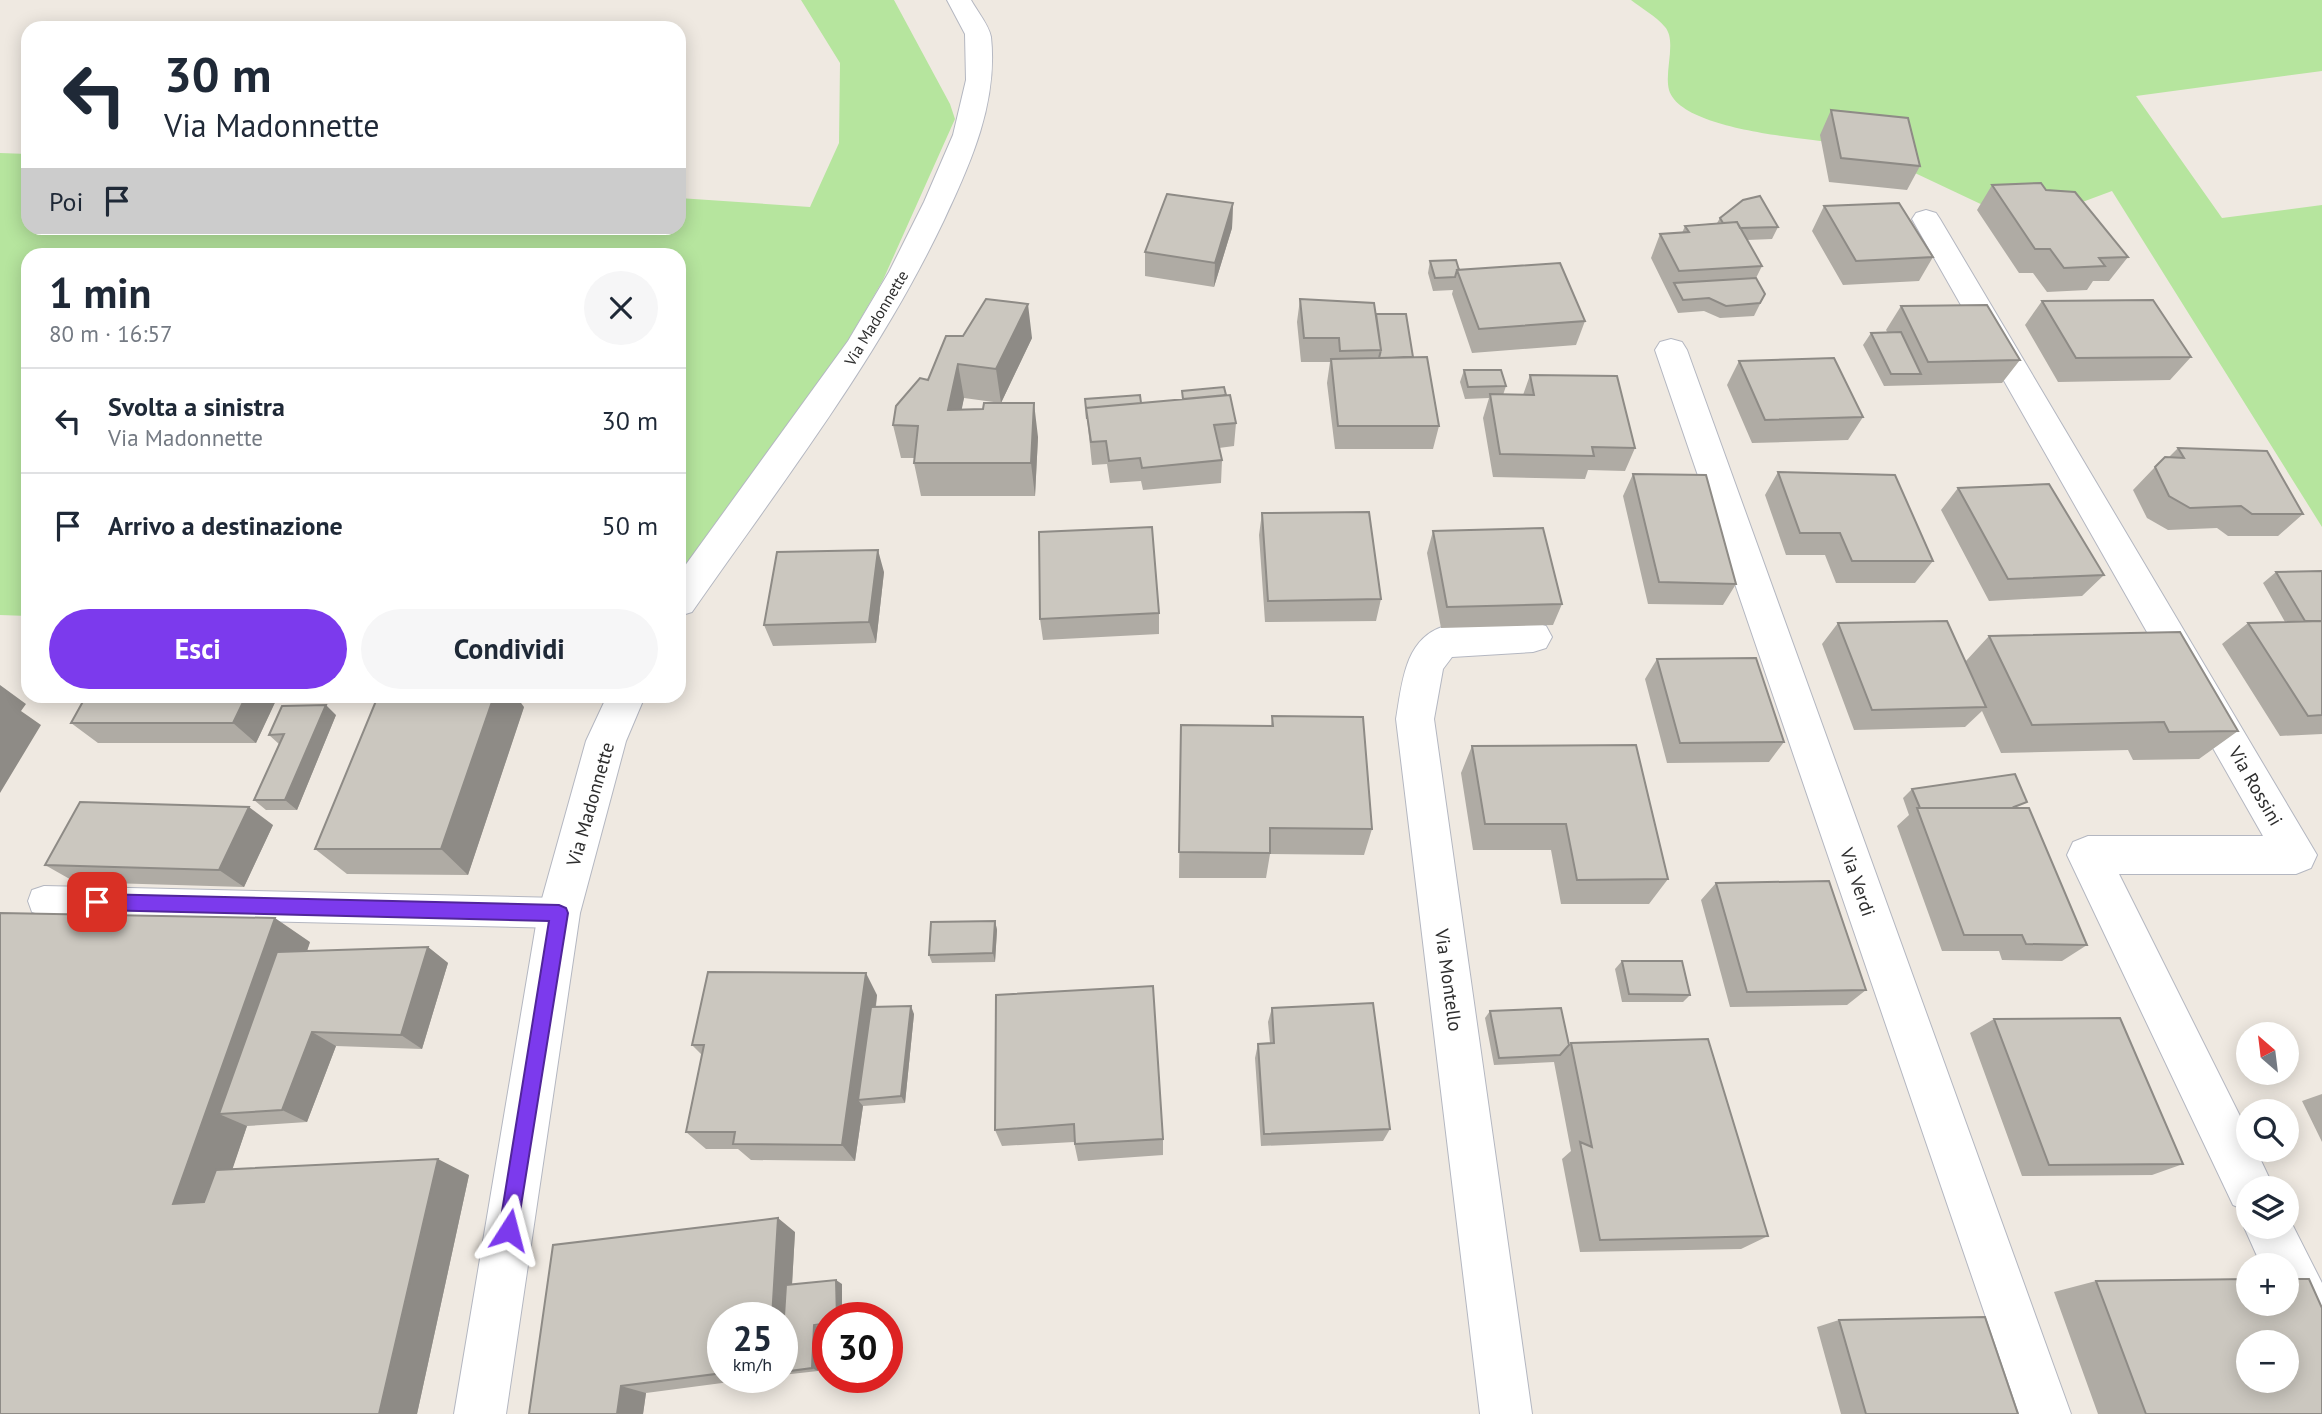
<!DOCTYPE html>
<html lang="it">
<head>
<meta charset="utf-8">
<style>
	:root { --surface:#fff; --page:#f6f6f7; --text:#1f2937; --muted:#747a83; --line:#e0e1e3; --accent:#7c3aed }
	body { margin:0; font-family:"PT Sans",sans-serif; background:var(--page); color:var(--text); height:100vh; display:flex; flex-direction:column; font-size:26px; white-space:nowrap }
	* { box-sizing:border-box; margin:0 }
	p { font-size:23px; color:var(--muted) }
	.icon { flex:none; width:38px; height:38px; fill:none; stroke:currentColor; stroke-width:2; stroke-linecap:round; stroke-linejoin:round }
	.map { position:relative; flex:1; overflow:hidden }
	.details { position:absolute; left:21px; top:248px; width:665px; height:455px; display:flex; flex-direction:column; background:var(--surface); border-radius:21px; box-shadow:0 4px 18px #0003 }
	.details>* { flex:none }
	.hud { position:absolute; left:21px; top:21px; width:665px; height:214px; border-radius:21px; box-shadow:0 4px 18px #0003; background:#fff; color:var(--text); overflow:hidden }
	.needle { width:46px; rotate:332deg }
	.tools { position:absolute; left:2236px; top:1022px; display:grid; gap:14px }
	.tools a { display:grid; place-items:center; width:63px; height:63px; border-radius:50%; background:var(--surface); box-shadow:0 4px 18px #0003; font-size:35px }
	.speed { position:absolute; left:707px; top:1302px; display:flex; gap:14px; font-size:35px; font-weight:700; text-align:center }
	.speed>* { display:grid; place-content:center; width:91px; height:91px; border-radius:50%; background:var(--surface); box-shadow:0 4px 18px #0003; line-height:1 }
	.speed small { font-size:18px; font-weight:400 }
	.speed .limit { border:10px solid #d22; background:#fff; color:#111 }
	.pin { position:absolute; display:grid; place-items:center; width:60px; height:60px; color:#fff; margin:-30px; border-radius:14px; box-shadow:0 4px 10px #0006 }
	.me { position:absolute; width:77px; margin:-38px; rotate:9deg; stroke-linejoin:round; filter:drop-shadow(0 0 5px #0008) }
	.turn { display:flex; align-items:center; gap:24px; height:147px; padding:0 28px; font-size:32px }
	.turn .icon { width:91px; height:91px; stroke-width:2.5 }
	.turn b { display:block; font-size:49px; line-height:60px }
	.then { display:flex; align-items:center; height:66px; padding:0 28px; background:#0003; gap:14px; font-size:26px }
	.round { display:grid; place-items:center; flex:none; width:74px; height:74px; border-radius:37px; background:var(--page) }
	.head { display:flex; align-items:center; justify-content:space-between; height:119px; padding:0 28px }
	h1 { font-size:42px; font-weight:700; line-height:52px }
	.primary-button { display:flex; gap:14px; margin-top:auto; padding:14px 28px }
	.primary-button a { flex:1; height:80px; border-radius:42px; background:var(--accent); color:#fff; font-size:28px; font-weight:700; line-height:80px; text-align:center }
	.primary-button a+a { background:var(--page); color:var(--text) }
	ul { padding:0; list-style:none }
	li { display:flex; align-items:center; gap:21px; height:105px; padding:0 28px; border-top:2px solid var(--line) }
	li div { flex:1 }
	li b { display:block; font-size:26px }
	li em { font-style:normal }
	.map>svg:first-child { display:block }
</style>
</head>
<body>
<div class="map">
<svg width="2322" height="1414" viewBox="0 0 2322 1414">
	<rect width="100%" height="100%" fill="#efe9e1"/>
	<path fill="#b6e59e" d="M 801,0 L 894,0 L 950,104 L 955,119 L 883,280 L 806,413 L 679,580 L 679,256 L 28,256 L 28,616 L 0,615 L 0,153 L 28,154 L 28,228 L 679,228 L 679,198 L 810,207 L 839,143 L 840,63 Z
		M 1631,0 L 2322,0 L 2322,71 L 2136,96 L 2222,218 L 2322,205 L 2322,527 L 2112,191 L 2023,224 L 1845,140 L 1838,143 C 1803,138 1681,130 1669,90 C 1664,71 1677,41 1665,27 C 1656,16 1641,8 1631,0 Z"/>
	<g fill="none" stroke-linecap="round" stroke-linejoin="round">
		<g stroke="#b4b7c1" stroke-width="2">
			<path id="service" d="M 44,886 L 559,898 L 571,902 L 575,913 L 571,924 L 559,928 L 44,916 L 32,912 L 28,901 L 32,890 Z"/>
		</g>
		<g stroke="#b4b7c1" stroke-width="2">
			<path id="minor" d="M 947,0 L 971,0 C 977,11 989,25 991,37 C 998,102 971,163 944,220 C 877,361 781,484 692,612 L 679,616 L 679,574 L 848,341 L 889,272 L 924,202 L 953,135 L 966,80 L 965,34 Z
				M 1926,210 L 1936,213 L 1940,219 L 2317,855 L 2311,868 L 2296,874 L 2119,874 L 2249,1134 L 2249,1150 L 2256,1150 L 2274,1188 L 2249,1188 L 2249,1212 L 2233,1205 L 2067,855 L 2073,842 L 2088,836 L 2263,836 L 1912,219 L 1916,213 Z
				M 1671,339 L 1682,342 L 1687,350 L 2071,1414 L 2019,1414 L 1655,350 L 1660,342 Z
				M 1533,622 L 1546,626 L 1552,637 L 1546,648 L 1533,652 L 1452,657 L 1443,669 L 1434,719 L 1532,1414 L 1480,1414 L 1396,719 C 1402,685 1404,640 1442,627 Z
				M 607,696 L 645,696 L 626,741 L 580,913 L 506,1414 L 454,1414 L 538,913 L 586,741 Z
				M 2287,1214 L 2322,1283 L 2322,1363 L 2304,1355 L 2279,1304 L 2287,1304 L 2287,1265 L 2261,1265 L 2244,1227 L 2249,1215 L 2249,1227 L 2287,1227 Z"/>
		</g>
		<use href="#service" fill="#fff" fill-rule="evenodd"/>
		<use href="#minor" fill="#fff" fill-rule="evenodd"/>
	</g>
	<path fill="#afaba4" d="M 1831,110 L 1920,166 L 1907,190 L 1829,182 L 1820,135 Z
		M 1992,185 L 2046,190 L 2128,257 L 2109,281 L 2093,281 L 2087,290 L 2047,292 L 2033,273 L 2019,273 L 1977,210 Z
		M 1233,203 L 1232,228 L 1214,287 L 1145,276 L 1145,252 Z
		M 1824,206 L 1933,257 L 1919,281 L 1843,285 L 1812,231 Z
		M 1720,218 L 1778,227 L 1772,239 L 1747,240 L 1762,266 L 1756,278 L 1765,294 L 1754,316 L 1720,318 L 1704,311 L 1678,313 L 1651,258 L 1660,234 L 1682,233 L 1685,226 L 1717,223 Z
		M 1430,261 L 1459,270 L 1585,321 L 1576,345 L 1472,353 L 1452,294 L 1453,290 L 1433,291 L 1428,273 Z
		M 1300,299 L 1376,314 L 1413,357 L 1439,426 L 1433,449 L 1335,449 L 1327,383 L 1330,362 L 1301,362 L 1297,322 Z
		M 2042,301 L 2191,357 L 2170,380 L 2058,382 L 2025,325 Z
		M 1901,306 L 2020,360 L 2002,383 L 1884,386 L 1863,345 L 1871,333 L 1888,333 L 1886,330 Z
		M 946,336 L 1032,338 L 1001,403 L 964,398 L 961,410 L 1038,437 L 1035,496 L 921,496 L 914,463 L 914,458 L 901,458 L 893,425 L 928,380 Z
		M 1739,361 L 1863,417 L 1848,440 L 1752,443 L 1727,385 Z
		M 1464,370 L 1506,386 L 1503,395 L 1523,395 L 1530,375 L 1635,448 L 1625,471 L 1588,470 L 1585,479 L 1493,477 L 1483,418 L 1489,398 L 1465,399 L 1460,382 Z
		M 1182,391 L 1226,395 L 1236,423 L 1234,446 L 1219,448 L 1222,460 L 1221,483 L 1143,490 L 1141,481 L 1110,483 L 1107,464 L 1092,465 L 1085,399 L 1141,403 L 1182,399 Z
		M 2178,448 L 2303,514 L 2278,536 L 2228,536 L 2217,528 L 2168,530 L 2147,518 L 2133,490 L 2155,467 L 2169,457 Z
		M 1778,472 L 1933,561 L 1915,583 L 1836,583 L 1825,555 L 1786,555 L 1765,495 Z
		M 1633,474 L 1736,584 L 1723,605 L 1648,604 L 1623,496 Z
		M 1958,488 L 2104,575 L 2082,596 L 1989,601 L 1941,510 Z
		M 1262,513 L 1381,599 L 1376,621 L 1265,622 L 1259,535 Z
		M 1433,531 L 1562,604 L 1553,625 L 1441,628 L 1427,553 Z
		M 884,572 L 876,643 L 773,646 L 764,625 Z
		M 2276,572 L 2322,572 L 2322,734 L 2280,736 L 2222,644 L 2248,623 L 2285,622 L 2263,583 Z
		M 1159,613 L 1159,634 L 1043,640 L 1040,619 Z
		M 1838,623 L 1965,662 L 1989,636 L 2238,731 L 2199,759 L 2133,760 L 2128,750 L 2001,753 L 1982,711 L 1965,727 L 1854,730 L 1822,644 Z
		M 1657,659 L 1784,742 L 1769,762 L 1667,763 L 1645,679 Z
		M 278,696 L 256,743 L 98,743 L 71,723 Z
		M 524,707 L 468,875 L 347,874 L 315,849 Z
		M 336,715 L 297,810 L 266,810 L 254,800 L 279,744 L 269,735 Z
		M 1272,716 L 1372,829 L 1364,855 L 1270,854 L 1266,878 L 1179,878 L 1181,725 L 1271,726 Z
		M 1472,746 L 1668,879 L 1649,904 L 1561,904 L 1551,850 L 1473,850 L 1461,773 Z
		M 1912,789 L 2020,808 L 2087,945 L 2062,961 L 2002,960 L 1999,951 L 1942,951 L 1897,826 L 1909,815 L 1903,798 Z
		M 273,825 L 244,887 L 75,882 L 45,865 Z
		M 1716,883 L 1866,990 L 1847,1005 L 1730,1007 L 1701,900 Z
		M 995,921 L 997,930 L 995,962 L 932,963 L 929,955 Z
		M 310,942 L 307,951 L 428,947 L 448,963 L 422,1049 L 336,1046 L 307,1122 L 247,1126 L 232,1169 L 469,1175 L 417,1414 L 0,1414 Z
		M 1622,961 L 1690,995 L 1683,1002 L 1622,1002 L 1615,969 Z
		M 877,995 L 876,1007 L 914,1014 L 905,1103 L 863,1106 L 855,1161 L 751,1160 L 738,1149 L 706,1149 L 686,1132 L 702,1055 L 692,1045 Z
		M 996,995 L 1163,1139 L 1163,1155 L 1078,1161 L 1074,1142 L 1002,1146 L 995,1130 Z
		M 1272,1008 L 1390,1129 L 1383,1141 L 1261,1146 L 1255,1058 L 1258,1044 L 1270,1043 L 1268,1022 Z
		M 1490,1011 L 1569,1045 L 1571,1043 L 1768,1236 L 1741,1249 L 1580,1252 L 1562,1159 L 1571,1151 L 1554,1062 L 1494,1065 L 1485,1018 Z
		M 1994,1019 L 2183,1164 L 2152,1175 L 2022,1176 L 1970,1033 Z
		M 2322,1094 L 2322,1142 L 2302,1101 Z
		M 795,1232 L 792,1285 L 842,1284 L 842,1318 L 828,1318 L 828,1327 L 820,1328 L 818,1371 L 782,1375 L 782,1318 L 723,1318 L 723,1377 L 767,1377 L 646,1393 L 643,1414 L 529,1414 Z
		M 2096,1281 L 2322,1414 L 2098,1414 L 2054,1292 Z
		M 1839,1320 L 2018,1414 L 1841,1414 L 1817,1327 Z"/>
	<path fill="#8e8b86" d="M 1233,203 L 1232,228 L 1214,287 L 1215,263 Z
		M 1028,304 L 1032,338 L 1001,403 L 996,369 Z
		M 958,364 L 964,398 L 955,443 L 948,410 Z
		M 1034,403 L 1038,437 L 1035,496 L 1031,463 Z
		M 878,550 L 884,572 L 876,643 L 869,622 Z
		M 0,685 L 26,704 L 21,711 L 41,725 L 0,793 Z
		M 246,696 L 278,696 L 256,743 L 233,723 Z
		M 494,696 L 516,696 L 524,707 L 468,875 L 441,849 Z
		M 326,705 L 336,715 L 297,810 L 285,800 Z
		M 249,807 L 273,825 L 244,887 L 219,870 Z
		M 275,918 L 310,942 L 252,1112 L 219,1114 L 247,1126 L 216,1218 L 173,1204 Z
		M 995,921 L 997,930 L 995,962 L 993,953 Z
		M 428,947 L 448,963 L 422,1049 L 401,1035 Z
		M 866,973 L 877,995 L 864,1099 L 858,1100 L 863,1106 L 855,1161 L 842,1145 Z
		M 911,1006 L 914,1014 L 905,1103 L 901,1096 Z
		M 312,1032 L 336,1046 L 307,1122 L 282,1110 Z
		M 438,1159 L 469,1175 L 417,1414 L 379,1414 Z
		M 778,1218 L 795,1232 L 787,1371 L 782,1372 L 782,1318 L 772,1318 Z
		M 836,1280 L 842,1284 L 842,1318 L 837,1318 Z
		M 814,1325 L 820,1328 L 818,1371 L 812,1368 Z
		M 621,1386 L 646,1393 L 643,1414 L 617,1414 Z"/>
	<path fill="#cbc7bf" stroke="#8e8b86" stroke-width="2" fill-rule="evenodd" d="M 1831,110 L 1908,118 L 1920,166 L 1841,158 Z
		M 2041,183 L 2046,190 L 2075,192 L 2128,257 L 2099,258 L 2105,266 L 2064,268 L 2050,249 L 2035,249 L 1992,185 Z
		M 1167,194 L 1233,203 L 1215,263 L 1145,252 Z
		M 1760,196 L 1778,227 L 1740,228 L 1737,222 L 1723,223 L 1720,218 L 1743,200 Z
		M 1899,203 L 1933,257 L 1856,261 L 1824,206 Z
		M 1737,222 L 1762,266 L 1679,271 L 1660,234 L 1689,232 L 1685,226 Z
		M 1456,260 L 1459,270 L 1457,270 L 1455,277 L 1435,278 L 1430,261 Z
		M 1560,263 L 1585,321 L 1479,329 L 1457,270 Z
		M 1756,278 L 1765,294 L 1760,303 L 1726,306 L 1709,298 L 1683,300 L 1674,283 Z
		M 986,299 L 1028,304 L 996,369 L 958,364 L 948,410 L 983,409 L 984,403 L 1034,403 L 1031,463 L 914,463 L 918,426 L 893,425 L 896,406 L 920,378 L 928,380 L 946,336 L 963,336 Z
		M 1300,299 L 1374,303 L 1381,350 L 1340,351 L 1339,338 L 1304,338 Z
		M 2153,300 L 2191,357 L 2076,358 L 2042,301 Z
		M 1987,305 L 2020,360 L 1928,362 L 1901,306 Z
		M 1376,314 L 1406,314 L 1413,357 L 1379,358 L 1381,350 Z
		M 1901,332 L 1921,374 L 1891,374 L 1871,333 Z
		M 1427,357 L 1439,426 L 1338,426 L 1331,359 Z
		M 1834,358 L 1863,417 L 1765,420 L 1739,361 Z
		M 1464,370 L 1501,370 L 1506,386 L 1468,387 Z
		M 1530,375 L 1617,376 L 1635,448 L 1592,447 L 1594,456 L 1500,454 L 1490,394 L 1534,395 Z
		M 1224,387 L 1226,395 L 1183,399 L 1182,391 Z
		M 1140,395 L 1141,403 L 1086,408 L 1087,419 L 1085,399 Z
		M 1230,395 L 1236,423 L 1214,425 L 1222,460 L 1142,468 L 1140,458 L 1109,461 L 1106,441 L 1091,442 L 1086,408 Z
		M 2178,448 L 2267,451 L 2303,514 L 2252,514 L 2241,506 L 2190,508 L 2169,496 L 2155,467 L 2165,457 L 2184,458 Z
		M 1778,472 L 1895,475 L 1933,561 L 1852,561 L 1840,533 L 1800,533 Z
		M 1633,474 L 1706,475 L 1736,584 L 1659,582 Z
		M 2049,484 L 2104,575 L 2008,579 L 1958,488 Z
		M 1369,512 L 1381,599 L 1268,601 L 1262,513 Z
		M 1152,527 L 1159,613 L 1040,619 L 1039,532 Z
		M 1543,528 L 1562,604 L 1447,607 L 1433,531 Z
		M 878,550 L 869,622 L 764,625 L 777,552 Z
		M 2322,571 L 2322,621 L 2305,621 L 2276,572 Z
		M 1947,621 L 1986,707 L 1872,710 L 1838,623 Z
		M 2322,621 L 2322,715 L 2308,716 L 2248,623 Z
		M 2180,632 L 2238,731 L 2169,732 L 2164,722 L 2032,725 L 1989,636 Z
		M 1756,658 L 1784,742 L 1680,743 L 1657,659 Z
		M 86,696 L 246,696 L 233,723 L 71,723 Z
		M 378,696 L 494,696 L 441,849 L 315,849 Z
		M 326,705 L 285,800 L 254,800 L 284,734 L 269,735 L 282,706 Z
		M 1272,716 L 1363,717 L 1372,829 L 1270,828 L 1270,853 L 1179,852 L 1181,725 L 1273,726 Z
		M 1636,745 L 1668,879 L 1577,880 L 1566,824 L 1485,824 L 1472,746 Z
		M 2015,774 L 2027,802 L 2014,807 L 2015,808 L 1920,808 L 1912,789 Z
		M 80,802 L 249,807 L 219,870 L 45,865 Z
		M 1917,808 L 2029,808 L 2087,945 L 2026,944 L 2022,935 L 1964,935 Z
		M 1829,881 L 1866,990 L 1747,992 L 1716,883 Z
		M 0,913 L 275,918 L 173,1204 L 204,1202 L 216,1170 L 438,1159 L 379,1414 L 0,1414 Z
		M 995,921 L 993,953 L 929,955 L 931,922 Z
		M 428,947 L 401,1035 L 312,1032 L 282,1110 L 219,1114 L 277,952 Z
		M 1622,961 L 1682,961 L 1690,995 L 1629,994 Z
		M 708,972 L 866,973 L 842,1145 L 733,1144 L 735,1132 L 686,1132 L 704,1045 L 692,1045 Z
		M 1153,986 L 1163,1139 L 1075,1144 L 1074,1124 L 995,1130 L 996,995 Z
		M 1373,1003 L 1390,1129 L 1264,1134 L 1258,1044 L 1274,1043 L 1272,1008 Z
		M 911,1006 L 901,1096 L 858,1100 L 871,1007 Z
		M 1561,1008 L 1569,1045 L 1560,1055 L 1499,1058 L 1490,1011 Z
		M 2120,1018 L 2183,1164 L 2049,1165 L 1994,1019 Z
		M 1708,1039 L 1768,1236 L 1600,1240 L 1580,1142 L 1592,1147 L 1571,1043 Z
		M 778,1218 L 772,1318 L 723,1318 L 723,1373 L 621,1386 L 617,1414 L 529,1414 L 553,1245 Z
		M 2249,1279 L 2249,1304 L 2287,1304 L 2287,1279 L 2309,1279 L 2322,1308 L 2322,1414 L 2146,1414 L 2096,1281 ZM 2249,1342 L 2287,1342 L 2287,1381 L 2249,1381 Z
		M 836,1280 L 837,1318 L 828,1318 L 828,1323 L 814,1325 L 812,1368 L 782,1372 L 782,1348 L 786,1285 Z
		M 1985,1317 L 2018,1414 L 1866,1414 L 1839,1320 Z"/>
	<path fill="#7c3aed" stroke="#51269a" stroke-width="2" d="M 97,894 L 559,905 L 566,908 L 568,913 L 516,1237 L 509,1240 L 502,1237 L 499,1230 L 549,921 L 97,910 L 91,908 L 89,902 L 91,896 Z"/>
	<g text-anchor="middle" dominant-baseline="central" stroke-width="6" stroke-linejoin="round" paint-order="stroke">
		<g font-size="16" fill="#2e2e2e" stroke="#fff">
			<text transform="translate(876 318) rotate(-59)">Via Madonnette</text>
		</g>
		<g font-size="19" fill="#2e2e2e" stroke="#fff">
			<text transform="translate(2256 786) rotate(60)">Via Rossini</text>
			<text transform="translate(590 804) rotate(-74)">Via Madonnette</text>
			<text transform="translate(1858 882) rotate(71)">Via Verdi</text>
			<text transform="translate(1449 980) rotate(82)">Via Montello</text>
		</g>
	</g>
</svg>
<div class="tools">
<a><svg class="needle" viewBox="-14 -14 28 28"><path d="M0-13l5 13h-10z" fill="#e53935"/><path d="M0 13l5-13h-10z" fill="#747a83"/></svg></a>
<a><svg class="icon" aria-label="search" viewBox="0 0 24 24"><circle cx="10" cy="10" r="6"/><path d="M15 15l6 6"/></svg></a>
<a><svg class="icon" aria-label="layers" viewBox="0 0 24 24"><path d="M12 4l9 5-9 5-9-5zM3 14l9 5 9-5"/></svg></a>
<a>+</a>
<a>−</a>
</div>
<div class="speed"><div>25<small>km/h</small></div><div class="limit">30</div></div>
<div class="pin" style="left:97px;top:902px;background:#d93025"><svg class="icon" aria-label="arrive" viewBox="0 0 24 24"><path d="M6 21V4h12l-3 4 3 4H6"/></svg></div>
<svg class="me" style="left:509px;top:1230px" viewBox="-20 -20 40 40"><path d="M0-17L14 15 0 8-14 15z" fill="#7c3aed" stroke="#fff" stroke-width="4"/></svg>
<div class="hud">
<div class="turn"><svg class="icon" aria-label="left" viewBox="0 0 24 24"><path d="M17 20v-9H6M10 6l-5 5 5 5"/></svg><div><b>30 m</b>Via Madonnette</div></div>
<div class="then">Poi<svg class="icon" aria-label="arrive" viewBox="0 0 24 24"><path d="M6 21V4h12l-3 4 3 4H6"/></svg></div>
</div>
<section class="details">
<div class="head"><div><h1>1 min</h1><p>80 m · 16:57</p></div><a class="round"><svg class="icon" aria-label="close" viewBox="0 0 24 24"><path d="M6 6l12 12M18 6L6 18"/></svg></a></div>
<ul>
<li><svg class="icon" aria-label="left" viewBox="0 0 24 24"><path d="M17 20v-9H6M10 6l-5 5 5 5"/></svg><div><b>Svolta a sinistra</b><p>Via Madonnette</p></div><em>30 m</em></li>
<li><svg class="icon" aria-label="arrive" viewBox="0 0 24 24"><path d="M6 21V4h12l-3 4 3 4H6"/></svg><div><b>Arrivo a destinazione</b></div><em>50 m</em></li>
</ul>
<div class="primary-button"><a>Esci</a><a>Condividi</a></div>
</section>
</div>
</body>
</html>
